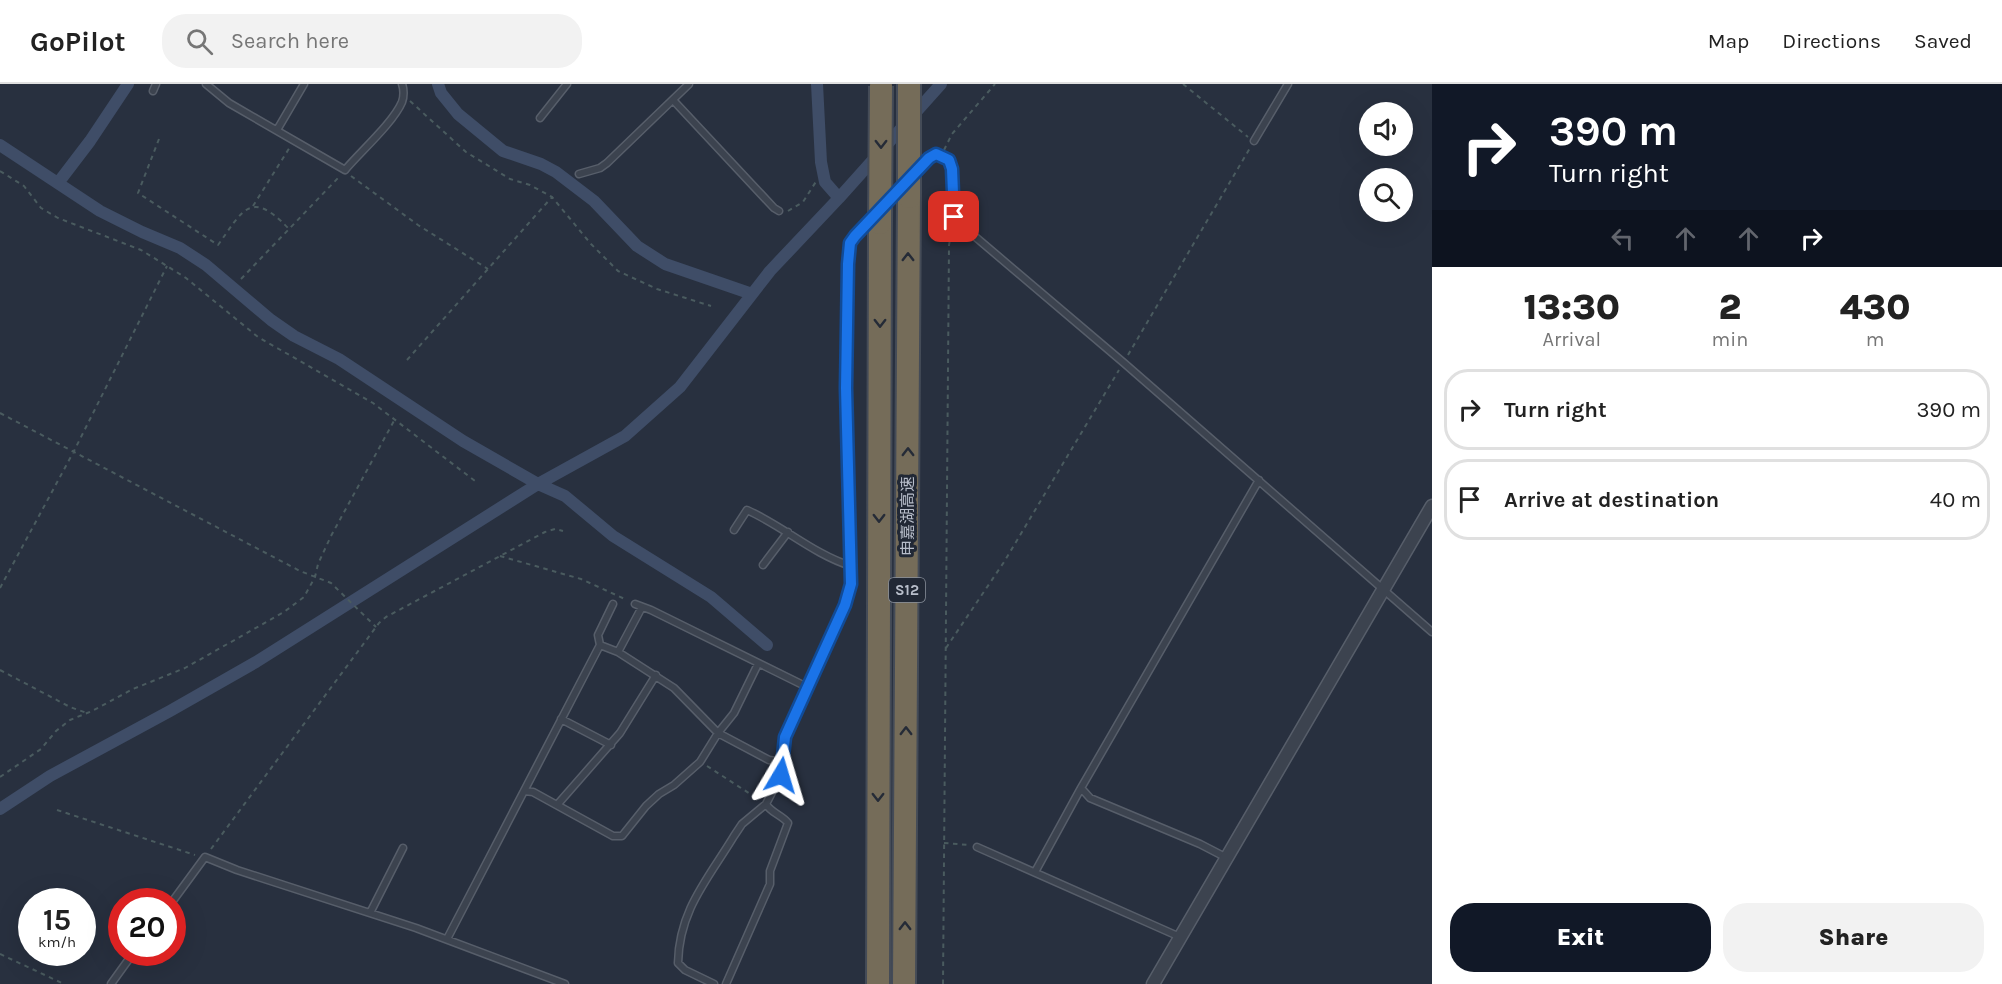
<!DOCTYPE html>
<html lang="en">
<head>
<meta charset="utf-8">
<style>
	:root { --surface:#fff; --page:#f2f2f2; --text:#222; --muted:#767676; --line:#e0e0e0; --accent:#111827 }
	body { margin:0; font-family:Karla,"Noto Sans SC",sans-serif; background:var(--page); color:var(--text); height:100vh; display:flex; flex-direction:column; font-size:22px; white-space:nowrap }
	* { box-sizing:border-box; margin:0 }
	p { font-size:20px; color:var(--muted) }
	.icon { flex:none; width:33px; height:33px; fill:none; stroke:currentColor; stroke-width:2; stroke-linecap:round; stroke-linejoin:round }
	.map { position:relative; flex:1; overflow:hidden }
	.drawer { display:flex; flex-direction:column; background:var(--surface); width:570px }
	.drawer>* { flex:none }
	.hud { background:#111827; color:#fff; overflow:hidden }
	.fabs { position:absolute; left:1359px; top:18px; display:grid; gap:12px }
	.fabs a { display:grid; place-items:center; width:54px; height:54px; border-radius:50%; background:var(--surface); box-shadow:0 6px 24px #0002; font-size:30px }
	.speed { position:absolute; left:18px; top:804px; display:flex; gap:12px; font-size:30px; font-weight:700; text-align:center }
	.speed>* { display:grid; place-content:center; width:78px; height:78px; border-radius:50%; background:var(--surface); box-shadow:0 6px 24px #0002; line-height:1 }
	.speed small { font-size:15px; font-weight:400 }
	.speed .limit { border:9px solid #d22; background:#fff; color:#111 }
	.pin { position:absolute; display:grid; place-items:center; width:51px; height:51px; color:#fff; margin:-26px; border-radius:12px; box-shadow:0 3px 9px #0006 }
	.me { position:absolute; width:66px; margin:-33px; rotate:7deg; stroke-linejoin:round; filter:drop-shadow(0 0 4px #0008) }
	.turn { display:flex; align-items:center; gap:21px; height:126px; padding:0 18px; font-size:27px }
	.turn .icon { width:78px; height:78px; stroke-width:2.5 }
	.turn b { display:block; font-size:42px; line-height:51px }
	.lanes { display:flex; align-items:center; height:57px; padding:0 18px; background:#0003; justify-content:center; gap:30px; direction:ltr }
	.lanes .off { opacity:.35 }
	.eta { display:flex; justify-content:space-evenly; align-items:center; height:102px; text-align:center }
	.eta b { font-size:36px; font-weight:800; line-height:42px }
	.button { display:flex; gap:12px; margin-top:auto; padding:12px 18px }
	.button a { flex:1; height:69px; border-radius:24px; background:var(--accent); color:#fff; font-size:24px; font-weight:800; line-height:69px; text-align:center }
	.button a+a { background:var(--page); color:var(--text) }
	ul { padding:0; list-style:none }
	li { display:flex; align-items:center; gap:18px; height:81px; margin:0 12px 9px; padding:0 6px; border:3px solid var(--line); border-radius:24px }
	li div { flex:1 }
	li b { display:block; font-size:22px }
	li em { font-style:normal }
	header { display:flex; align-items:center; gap:36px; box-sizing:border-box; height:84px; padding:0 30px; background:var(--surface); border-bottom:2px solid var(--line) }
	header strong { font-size:28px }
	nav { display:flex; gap:33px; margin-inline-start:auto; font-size:21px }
	.search { width:420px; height:54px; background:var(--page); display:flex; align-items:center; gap:15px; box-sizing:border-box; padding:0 21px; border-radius:24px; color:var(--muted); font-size:22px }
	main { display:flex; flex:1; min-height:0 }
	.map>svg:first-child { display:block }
</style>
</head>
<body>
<header>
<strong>GoPilot</strong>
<div class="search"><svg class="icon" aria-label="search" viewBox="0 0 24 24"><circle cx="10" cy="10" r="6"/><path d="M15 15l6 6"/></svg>Search here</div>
<nav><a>Map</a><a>Directions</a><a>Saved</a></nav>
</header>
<main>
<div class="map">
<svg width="1432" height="900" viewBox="0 0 1432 900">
	<rect width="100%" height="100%" fill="#28303f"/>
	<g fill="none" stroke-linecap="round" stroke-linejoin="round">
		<path stroke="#3f4d67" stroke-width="12" d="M 438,0 L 441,9 L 458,30 L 503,67 L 541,80 L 556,88 L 594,117 L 637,162 L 665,180 L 752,210
			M 817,0 L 821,78 L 825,98 L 839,114
			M 0,61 L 100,127 L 142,148 L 180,164 L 206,181 L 271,236 L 294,252 L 339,275 L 463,357 L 538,400 L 565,412 L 613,452 L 711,513 L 767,561
			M 58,99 L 90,57 L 128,0
			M 0,725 L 50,692 L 170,627 L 256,578 L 538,400 L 625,352 L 680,303 L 770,187 L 839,114 L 941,0"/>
		<g stroke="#575e6a" stroke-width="9">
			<path id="lane" d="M 206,0 L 229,19 L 345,86 C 360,68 393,39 402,18 C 404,13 404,5 402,0
				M 153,7 L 156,0
				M 673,16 L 774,124 L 779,127
				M 540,34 L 567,0
				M 277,46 L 304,0
				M 1254,57 L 1288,0
				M 915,88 L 929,74 L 936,71 L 949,76 L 952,85 L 954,133 L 959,139 L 1124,279 L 1432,548
				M 579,90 L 600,84 L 607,79 L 689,0
				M 886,119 L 902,102
				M 734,446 L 747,426 C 783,442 813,470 851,482
				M 763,481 L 788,448
				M 635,520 L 651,526 L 807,603
				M 600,561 L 618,568 L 674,604 L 718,649 L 769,676 L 783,678
				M 618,568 L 642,523
				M 561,635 L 611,661
				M 1081,704 L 1090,714 L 1200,760 L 1227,774
				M 524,707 L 533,708 L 613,752 L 622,752 L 646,722 L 659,710 L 674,701 L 700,678 L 718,649 L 734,629 L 758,580
				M 557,721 L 620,649 L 656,591
				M 977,763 L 1180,853
				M 1035,788 L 1081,704 L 1259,396
				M 172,818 L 205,773 L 237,786 L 416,844 L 565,900
				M 370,829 L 403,764
				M 447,855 L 600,561 L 598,551 L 613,520
				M 111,900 L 134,868
				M 714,900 L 685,886 L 678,879 C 679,826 708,795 734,752 L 742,740 L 766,720
				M 726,900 L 770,800 L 770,787 L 788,739 C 782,731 771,729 766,720 L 781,691 L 785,653 L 850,508 L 851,482 L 846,304 L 848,167 L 850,159 L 873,133"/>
		</g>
		<g stroke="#575e6a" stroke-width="15">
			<path id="street" d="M 1153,900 L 1432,422"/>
		</g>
		<g stroke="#444b57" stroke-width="26">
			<path id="highway" d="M 878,900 L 880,139
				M 904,900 L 909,113"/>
		</g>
		<path stroke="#4a5b5f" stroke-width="2" stroke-dasharray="4.5 4.5" stroke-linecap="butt" d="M 1183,0 L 1248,53
			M 410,17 L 466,68 L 510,95 L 530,101 L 552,113 L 591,160 L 618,187 L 657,205 L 711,222
			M 159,55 L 138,109 L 218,161 C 242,128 250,104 288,144
			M 944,66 L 952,50 L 995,0
			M 0,87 L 24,102 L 41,124 L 58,134 L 141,166 L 167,182 L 186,194 L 258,253 L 373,319 L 475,397
			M 351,92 L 418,141 L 488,185
			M 253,122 L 290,63
			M 788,127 L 803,118 L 817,96
			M 241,195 L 339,93
			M 1128,271 L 1250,64
			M 407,276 L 552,113
			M 0,329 L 300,487 L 331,499 L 376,543
			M 500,472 L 581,495 L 627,516
			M 0,504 L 74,367 L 167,182
			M 946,564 L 1004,478 L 1119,286
			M 0,586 L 70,623 L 87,629
			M 707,682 L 758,715
			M 0,693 L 41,665 L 56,647 L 70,636 L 92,627 L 133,605 L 185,584 L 284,528 L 304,513 L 315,493 L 318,480 L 331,452 L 395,335
			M 57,726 L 195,771
			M 944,759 L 969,761
			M 211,765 L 379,539 L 386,533 L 545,448 L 555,445 L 563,447
			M 0,870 L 64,900
			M 943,900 L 949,161 L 952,145"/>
		<use href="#lane" stroke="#3c434f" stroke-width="6"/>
		<use href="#street" stroke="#3c434f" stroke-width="12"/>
		<use href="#highway" stroke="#756c59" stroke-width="22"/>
		<g stroke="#444b57" stroke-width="26" stroke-linecap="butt">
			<path id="highway-bridge" d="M 909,113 L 909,0
				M 880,139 L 881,2"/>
		</g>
		<use href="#highway-bridge" stroke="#756c59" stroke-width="22"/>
	</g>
	<defs><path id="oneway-chevron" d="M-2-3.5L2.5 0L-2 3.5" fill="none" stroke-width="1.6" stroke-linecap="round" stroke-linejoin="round" transform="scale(1.5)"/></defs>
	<g stroke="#252b37">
		<use href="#oneway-chevron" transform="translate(881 60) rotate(90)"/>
		<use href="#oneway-chevron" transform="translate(908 173) rotate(-90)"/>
		<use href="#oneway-chevron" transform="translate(880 239) rotate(90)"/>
		<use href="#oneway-chevron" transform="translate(908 368) rotate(-90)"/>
		<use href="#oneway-chevron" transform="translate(879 434) rotate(90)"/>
		<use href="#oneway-chevron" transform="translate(906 647) rotate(-90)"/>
		<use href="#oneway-chevron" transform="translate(878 713) rotate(90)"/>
		<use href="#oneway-chevron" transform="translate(905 842) rotate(-90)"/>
	</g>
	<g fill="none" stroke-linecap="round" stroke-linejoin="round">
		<g stroke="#114b97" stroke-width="15">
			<path id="route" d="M 781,691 L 785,653 L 845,521 L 851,500 L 846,304 L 848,180 L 850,159 L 855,152 L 929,74 L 936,70 L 949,76 L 952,85 L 954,133"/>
		</g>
		<use href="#route" stroke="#1a73e8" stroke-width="10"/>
	</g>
	<g text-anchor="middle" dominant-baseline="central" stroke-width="6" stroke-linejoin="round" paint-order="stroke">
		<rect fill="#212835" stroke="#8b919d" stroke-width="1.5" x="889" y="494" width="36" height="24" rx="4.5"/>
		<g font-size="15" font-weight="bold" fill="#b8beca">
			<text x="907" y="506">S12</text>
		</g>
		<g font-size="16" fill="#b8beca" stroke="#212835">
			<text transform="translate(907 432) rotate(-90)">申嘉湖高速</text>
		</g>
	</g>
</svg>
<div class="fabs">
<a><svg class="icon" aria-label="sound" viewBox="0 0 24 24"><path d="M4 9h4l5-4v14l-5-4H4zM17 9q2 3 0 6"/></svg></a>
<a><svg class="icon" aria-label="search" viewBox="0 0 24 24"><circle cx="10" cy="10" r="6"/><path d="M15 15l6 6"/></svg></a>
</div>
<div class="speed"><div>15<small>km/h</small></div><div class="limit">20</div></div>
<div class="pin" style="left:954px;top:133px;background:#d93025"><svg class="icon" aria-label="arrive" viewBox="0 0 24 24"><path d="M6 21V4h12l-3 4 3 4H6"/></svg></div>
<svg class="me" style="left:781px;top:691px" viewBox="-20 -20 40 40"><path d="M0-17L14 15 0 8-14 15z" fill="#1a73e8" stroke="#fff" stroke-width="4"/></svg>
</div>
<section class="drawer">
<div class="hud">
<div class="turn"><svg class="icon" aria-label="right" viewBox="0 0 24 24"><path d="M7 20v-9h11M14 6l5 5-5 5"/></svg><div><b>390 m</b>Turn right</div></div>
<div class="lanes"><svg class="icon off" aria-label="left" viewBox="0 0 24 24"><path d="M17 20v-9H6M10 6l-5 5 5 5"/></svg><svg class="icon off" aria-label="ahead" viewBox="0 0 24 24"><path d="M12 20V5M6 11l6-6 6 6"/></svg><svg class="icon off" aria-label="ahead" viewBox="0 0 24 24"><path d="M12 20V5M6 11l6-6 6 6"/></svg><svg class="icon" aria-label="right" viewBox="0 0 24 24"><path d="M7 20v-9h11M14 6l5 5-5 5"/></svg></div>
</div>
<div class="eta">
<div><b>13:30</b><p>Arrival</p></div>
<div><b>2</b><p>min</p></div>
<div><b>430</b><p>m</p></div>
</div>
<ul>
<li><svg class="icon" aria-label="right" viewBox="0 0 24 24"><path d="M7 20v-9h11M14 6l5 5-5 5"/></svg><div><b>Turn right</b></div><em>390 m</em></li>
<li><svg class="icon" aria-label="arrive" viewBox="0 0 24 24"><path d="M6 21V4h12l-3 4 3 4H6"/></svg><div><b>Arrive at destination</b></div><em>40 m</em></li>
</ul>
<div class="button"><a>Exit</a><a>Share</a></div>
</section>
</main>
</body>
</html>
